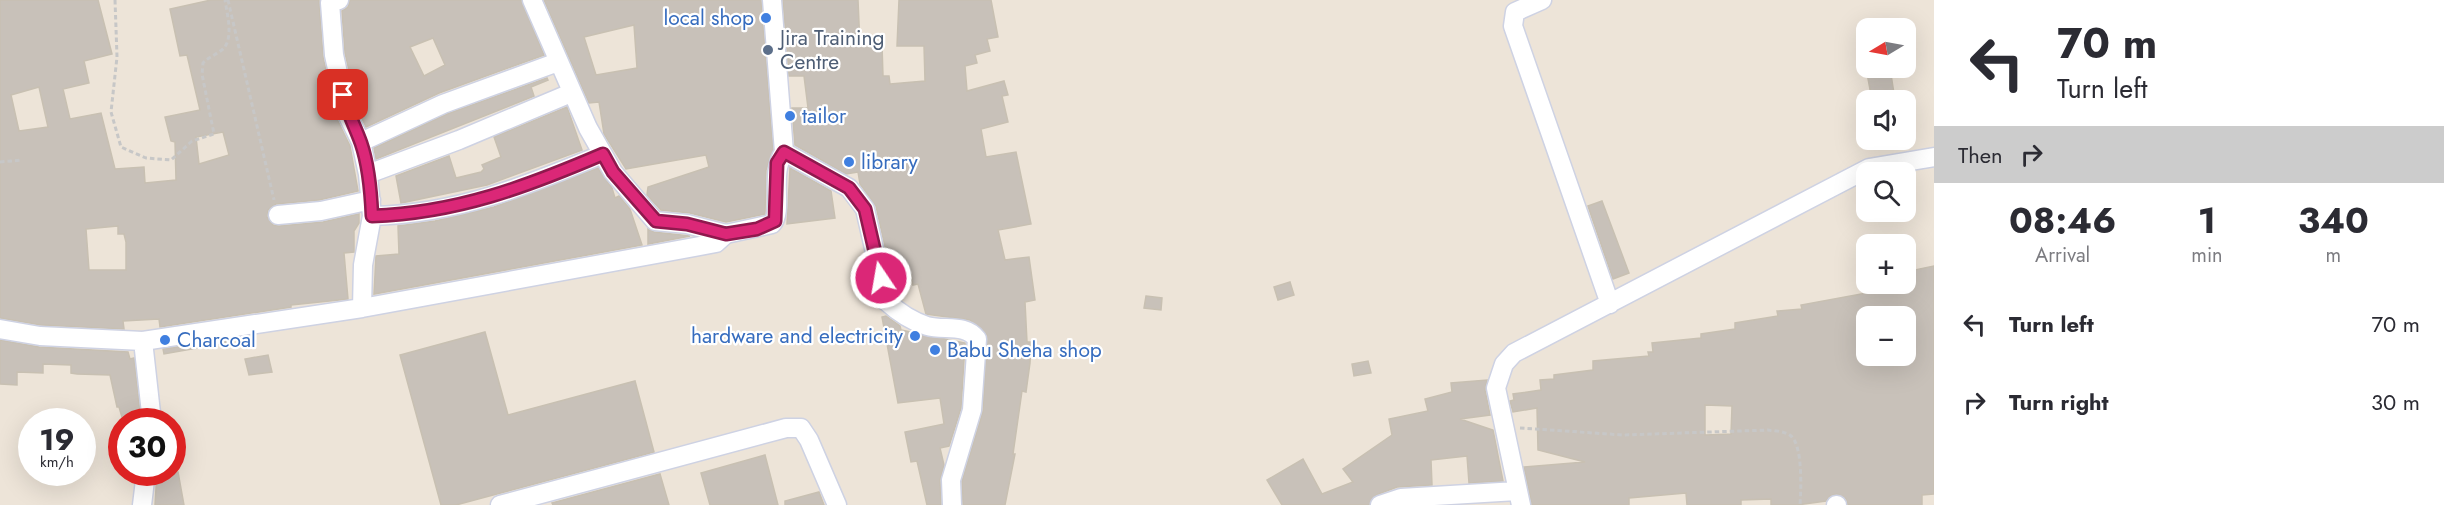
<!DOCTYPE html>
<html lang="en">
<head>
<meta charset="utf-8">
<style>
	:root { --surface:#fff; --page:#f7f7f7; --text:#2b2b33; --muted:#7c7c81 }
	body { margin:0; font-family:Jost,sans-serif; background:var(--page); color:var(--text); height:100vh; display:flex; flex-direction:column; font-size:22px; white-space:nowrap }
	* { box-sizing:border-box; margin:0 }
	p { font-size:20px; color:var(--muted) }
	.icon { flex:none; width:33px; height:33px; fill:none; stroke:currentColor; stroke-width:2; stroke-linecap:round; stroke-linejoin:round }
	.map { position:relative; flex:1; overflow:hidden }
	.drawer { display:flex; flex-direction:column; background:var(--surface); width:510px }
	.drawer>* { flex:none }
	.guide { background:#fff; color:var(--text); overflow:hidden }
	.needle { width:39px; rotate:260deg }
	.fabs { position:absolute; left:1856px; top:18px; display:grid; gap:12px }
	.fabs a { display:grid; place-items:center; width:60px; height:60px; border-radius:12px; background:var(--surface); box-shadow:0 6px 24px #0002; font-size:30px }
	.speed { position:absolute; left:18px; top:408px; display:flex; gap:12px; font-size:30px; font-weight:700; text-align:center }
	.speed>* { display:grid; place-content:center; width:78px; height:78px; border-radius:50%; background:var(--surface); box-shadow:0 6px 24px #0002; line-height:1 }
	.speed small { font-size:15px; font-weight:400 }
	.speed .limit { border:9px solid #d22; background:#fff; color:#111 }
	.pin { position:absolute; display:grid; place-items:center; width:51px; height:51px; color:#fff; margin:-26px; border-radius:12px; box-shadow:0 3px 9px #0006 }
	.me { position:absolute; width:66px; margin:-33px; rotate:348deg; stroke-linejoin:round; filter:drop-shadow(0 0 4px #0008) }
	.turn { display:flex; align-items:center; gap:21px; height:126px; padding:0 24px; font-size:27px }
	.turn .icon { width:78px; height:78px; stroke-width:2.5 }
	.turn b { display:block; font-size:42px; line-height:51px }
	.then { display:flex; align-items:center; height:57px; padding:0 24px; background:#0003; gap:12px; font-size:22px }
	.eta { display:flex; justify-content:space-evenly; align-items:center; height:102px; text-align:center }
	.eta b { font-size:36px; font-weight:700; line-height:42px }
	ul { padding:0; list-style:none }
	li { display:flex; align-items:center; gap:18px; height:78px; padding:0 24px }
	li div { flex:1 }
	li b { display:block; font-size:22px }
	li em { font-style:normal }
	main { display:flex; flex:1; min-height:0 }
	.map>svg:first-child { display:block }
</style>
</head>
<body>
<main>
<div class="map">
<svg width="1934" height="505" viewBox="0 0 1934 505">
	<rect width="100%" height="100%" fill="#ede4d8"/>
	<path fill="#c8c1b9" stroke="#c8c0b2" stroke-width="1.5" fill-rule="evenodd" d="M 0,0 L 98,0 L 112,54 L 84,61 L 89,83 L 63,89 L 70,119 L 101,113 L 115,169 L 144,167 L 145,183 L 176,180 L 175,142 L 171,141 L 165,117 L 200,110 L 187,55 L 180,56 L 170,9 L 211,0 L 319,0 L 323,57 L 336,117 L 350,146 L 358,191 L 319,200 L 276,204 L 268,210 L 267,217 L 273,225 L 279,226 L 323,222 L 359,214 L 359,223 L 354,231 L 354,252 L 344,253 L 348,299 L 291,305 L 291,307 L 160,327 L 159,319 L 123,321 L 124,329 L 41,325 L 0,318 ZM 39,87 L 48,127 L 19,131 L 11,95 ZM 223,132 L 229,155 L 199,164 L 196,137 ZM 118,226 L 118,234 L 124,234 L 126,242 L 126,270 L 89,270 L 86,229 Z
		M 350,0 L 521,0 L 544,55 L 439,93 L 366,127 L 358,110 L 345,53 L 342,11 L 348,7 ZM 433,38 L 445,65 L 424,76 L 410,47 Z
		M 544,0 L 761,0 L 773,150 L 766,170 L 765,214 L 726,222 L 690,213 L 661,210 L 647,195 L 648,187 L 709,167 L 706,155 L 626,169 L 604,134 L 599,102 L 589,103 ZM 634,25 L 637,68 L 596,75 L 584,37 Z
		M 783,0 L 858,0 L 860,46 L 882,45 L 883,76 L 889,76 L 890,84 L 925,81 L 924,46 L 897,46 L 899,0 L 991,0 L 998,37 L 987,39 L 990,51 L 975,55 L 977,63 L 965,66 L 967,91 L 1004,81 L 1008,95 L 1002,96 L 1008,122 L 981,129 L 986,157 L 1016,152 L 1031,224 L 998,230 L 1005,260 L 1029,257 L 1035,300 L 1025,302 L 1027,342 L 1031,342 L 1030,363 L 1026,392 L 1022,391 L 1013,454 L 1015,454 L 1005,505 L 963,505 L 962,481 L 983,411 L 987,335 L 970,320 L 926,314 L 918,284 L 913,285 L 911,275 L 892,278 L 876,206 L 860,184 L 858,172 L 846,174 L 795,145 L 792,108 L 808,108 L 804,76 L 789,76 Z
		M 1866,68 L 1890,68 L 1895,100 L 1872,100 Z
		M 547,78 L 548,80 L 531,87 L 534,96 L 376,159 L 374,148 L 447,114 Z
		M 567,107 L 582,150 L 487,185 L 401,203 L 396,176 L 449,156 L 456,178 L 481,172 L 484,169 L 482,165 L 501,157 L 494,137 Z
		M 598,168 L 612,188 L 615,198 L 619,196 L 630,209 L 642,245 L 374,294 L 376,256 L 399,254 L 398,226 L 435,221 L 494,207 Z
		M 790,168 L 831,191 L 835,218 L 787,224 Z
		M 1602,201 L 1629,273 L 1613,279 L 1588,206 Z
		M 648,229 L 654,232 L 690,236 L 648,244 Z
		M 1934,266 L 1934,494 L 1922,495 L 1922,505 L 1848,505 L 1846,499 L 1837,494 L 1830,496 L 1826,501 L 1797,505 L 1771,505 L 1771,499 L 1741,500 L 1741,505 L 1687,505 L 1686,493 L 1629,498 L 1629,505 L 1532,505 L 1524,467 L 1585,462 L 1538,450 L 1537,408 L 1513,412 L 1510,401 L 1514,400 L 1513,394 L 1541,390 L 1540,380 L 1554,379 L 1554,375 L 1593,370 L 1593,361 L 1649,356 L 1648,352 L 1653,352 L 1652,343 L 1701,338 L 1701,334 L 1735,329 L 1735,323 L 1778,316 L 1777,311 L 1802,309 L 1801,305 L 1883,290 L 1881,284 L 1905,284 L 1905,272 ZM 1866,316 L 1905,316 L 1905,356 L 1866,356 ZM 1705,405 L 1732,406 L 1731,434 L 1705,435 Z
		M 1290,282 L 1294,295 L 1278,300 L 1274,287 Z
		M 1146,296 L 1162,298 L 1161,310 L 1144,308 Z
		M 886,316 L 900,326 L 901,330 L 965,343 L 961,408 L 949,446 L 940,448 L 944,465 L 940,480 L 941,505 L 927,505 L 917,461 L 911,462 L 905,432 L 944,424 L 940,398 L 898,403 L 882,317 Z
		M 485,332 L 508,415 L 635,381 L 654,452 L 456,505 L 441,505 L 400,355 Z
		M 231,339 L 232,342 L 164,354 L 163,349 Z
		M 0,340 L 39,347 L 128,352 L 130,359 L 134,358 L 140,413 L 122,417 L 119,407 L 117,407 L 110,375 L 77,374 L 71,373 L 71,365 L 43,364 L 43,373 L 17,372 L 17,385 L 0,384 Z
		M 268,355 L 272,372 L 249,375 L 245,359 Z
		M 1368,361 L 1371,373 L 1354,376 L 1352,364 Z
		M 1487,380 L 1485,390 L 1490,415 L 1460,419 L 1493,430 L 1503,481 L 1469,483 L 1467,456 L 1431,460 L 1432,485 L 1397,487 L 1376,495 L 1369,505 L 1282,505 L 1267,480 L 1303,459 L 1322,494 L 1353,482 L 1343,469 L 1392,435 L 1389,419 L 1428,411 L 1425,399 L 1452,392 L 1451,383 Z
		M 765,455 L 778,505 L 710,505 L 701,473 Z
		M 157,472 L 178,472 L 184,505 L 155,505 Z
		M 660,474 L 669,505 L 553,505 L 552,503 Z
		M 819,492 L 824,505 L 785,505 L 785,501 Z"/>
	<g fill="none" stroke-linecap="round" stroke-linejoin="round">
		<g stroke="#ced2e3" stroke-width="21">
			<path id="minor" d="M 532,0 L 588,128 L 613,172 L 655,221 L 687,224 L 726,234 L 772,224 C 784,210 769,175 784,152
				M 772,0 L 784,152 L 849,188 L 865,209 L 886,301 C 898,312 911,321 927,326 C 944,331 965,323 977,339 L 972,410 L 951,480 L 952,505
				M 1542,0 L 1515,12 L 1513,26 L 1610,304
				M 361,142 L 443,104 L 558,62
				M 368,174 L 459,140 L 571,93
				M 278,215 L 321,211 L 371,200
				M 372,216 C 457,214 526,186 603,154
				M 362,308 L 716,243 L 726,234
				M 0,329 L 40,336 L 143,341 L 362,308 L 363,265 L 372,216 L 368,174 L 361,142 L 347,114 L 334,55 L 330,3 L 339,0
				M 143,341 L 152,422
				M 142,505 L 146,472
				M 500,505 L 786,428 L 801,428 L 809,440 L 837,505
				M 1380,505 L 1401,498 L 1517,491
				M 1521,505 L 1496,388 L 1504,364 L 1514,353 L 1869,168 L 1934,157
				M 1836,505 L 1837,505"/>
		</g>
		<path stroke="#c7c7c7" stroke-width="3" stroke-dasharray="4.5 3" stroke-linecap="butt" d="M 115,0 L 117,57 L 111,112 L 121,147 L 146,158 L 171,160 L 192,141 L 214,134 L 202,74 L 203,63 C 209,57 217,54 223,49 C 234,38 227,14 225,0
			M 228,0 L 274,200
			M 0,162 L 22,160
			M 1520,428 L 1623,435 L 1768,430 C 1775,431 1785,431 1791,436 C 1803,446 1801,490 1800,505"/>
		<use href="#minor" stroke="#fff" stroke-width="18"/>
	</g>
	<g fill="none" stroke-linecap="round" stroke-linejoin="round">
		<g stroke="#8e194d" stroke-width="15">
			<path id="route" d="M 343,95 C 347,112 355,126 361,143 C 369,166 371,192 372,216 C 457,213 526,187 603,154 L 613,172 L 656,221 L 687,224 L 726,234 L 757,229 L 775,221 L 777,163 L 784,152 L 849,188 L 865,209 L 881,278"/>
		</g>
		<use href="#route" stroke="#db2777" stroke-width="10"/>
	</g>
	<g fill="#3f7fe0" stroke="#fff" stroke-width="2">
		<circle cx="766" cy="18" r="6"/>
		<circle cx="790" cy="116" r="6"/>
		<circle cx="849" cy="162" r="6"/>
		<circle cx="915" cy="336" r="6"/>
		<circle cx="165" cy="340" r="6"/>
		<circle cx="935" cy="350" r="6"/>
	</g>
	<circle fill="#5c6f8a" stroke="#fff" stroke-width="2" cx="768" cy="50" r="6"/>
	<g text-anchor="middle" dominant-baseline="central" stroke-width="4.5" stroke-linejoin="round" paint-order="stroke">
		<g font-size="21" fill="#366cbe" stroke="#fff" text-anchor="start">
			<text x="754" y="18" text-anchor="end">local shop</text>
			<text x="802" y="116">tailor</text>
			<text x="861" y="162">library</text>
			<text x="903" y="336" text-anchor="end">hardware and electricity</text>
			<text x="177" y="340">Charcoal</text>
			<text x="947" y="350">Babu Sheha shop</text>
		</g>
		<g font-size="21" fill="#4e5e75" stroke="#fff" text-anchor="start">
			<text x="780" y="38">Jira Training<tspan x="780" dy="24">Centre</tspan></text>
		</g>
	</g>
</svg>
<div class="fabs">
<a><svg class="needle" viewBox="-14 -14 28 28"><path d="M0-13l5 13h-10z" fill="#e53935"/><path d="M0 13l5-13h-10z" fill="#7c7c81"/></svg></a>
<a><svg class="icon" aria-label="sound" viewBox="0 0 24 24"><path d="M4 9h4l5-4v14l-5-4H4zM17 9q2 3 0 6"/></svg></a>
<a><svg class="icon" aria-label="search" viewBox="0 0 24 24"><circle cx="10" cy="10" r="6"/><path d="M15 15l6 6"/></svg></a>
<a>+</a>
<a>−</a>
</div>
<div class="speed"><div>19<small>km/h</small></div><div class="limit">30</div></div>
<div class="pin" style="left:343px;top:95px;background:#d93025"><svg class="icon" aria-label="arrive" viewBox="0 0 24 24"><path d="M6 21V4h12l-3 4 3 4H6"/></svg></div>
<svg class="me" style="left:881px;top:278px" viewBox="-20 -20 40 40"><circle r="17" fill="#db2777" stroke="#fff" stroke-width="3"/><path d="M0-11L8 9 0 5-8 9z" fill="#fff"/></svg>
</div>
<section class="drawer">
<div class="guide">
<div class="turn"><svg class="icon" aria-label="left" viewBox="0 0 24 24"><path d="M17 20v-9H6M10 6l-5 5 5 5"/></svg><div><b>70 m</b>Turn left</div></div>
<div class="then">Then<svg class="icon" aria-label="right" viewBox="0 0 24 24"><path d="M7 20v-9h11M14 6l5 5-5 5"/></svg></div>
</div>
<div class="eta">
<div><b>08:46</b><p>Arrival</p></div>
<div><b>1</b><p>min</p></div>
<div><b>340</b><p>m</p></div>
</div>
<ul>
<li><svg class="icon" aria-label="left" viewBox="0 0 24 24"><path d="M17 20v-9H6M10 6l-5 5 5 5"/></svg><div><b>Turn left</b></div><em>70 m</em></li>
<li><svg class="icon" aria-label="right" viewBox="0 0 24 24"><path d="M7 20v-9h11M14 6l5 5-5 5"/></svg><div><b>Turn right</b></div><em>30 m</em></li>
</ul>
</section>
</main>
</body>
</html>
